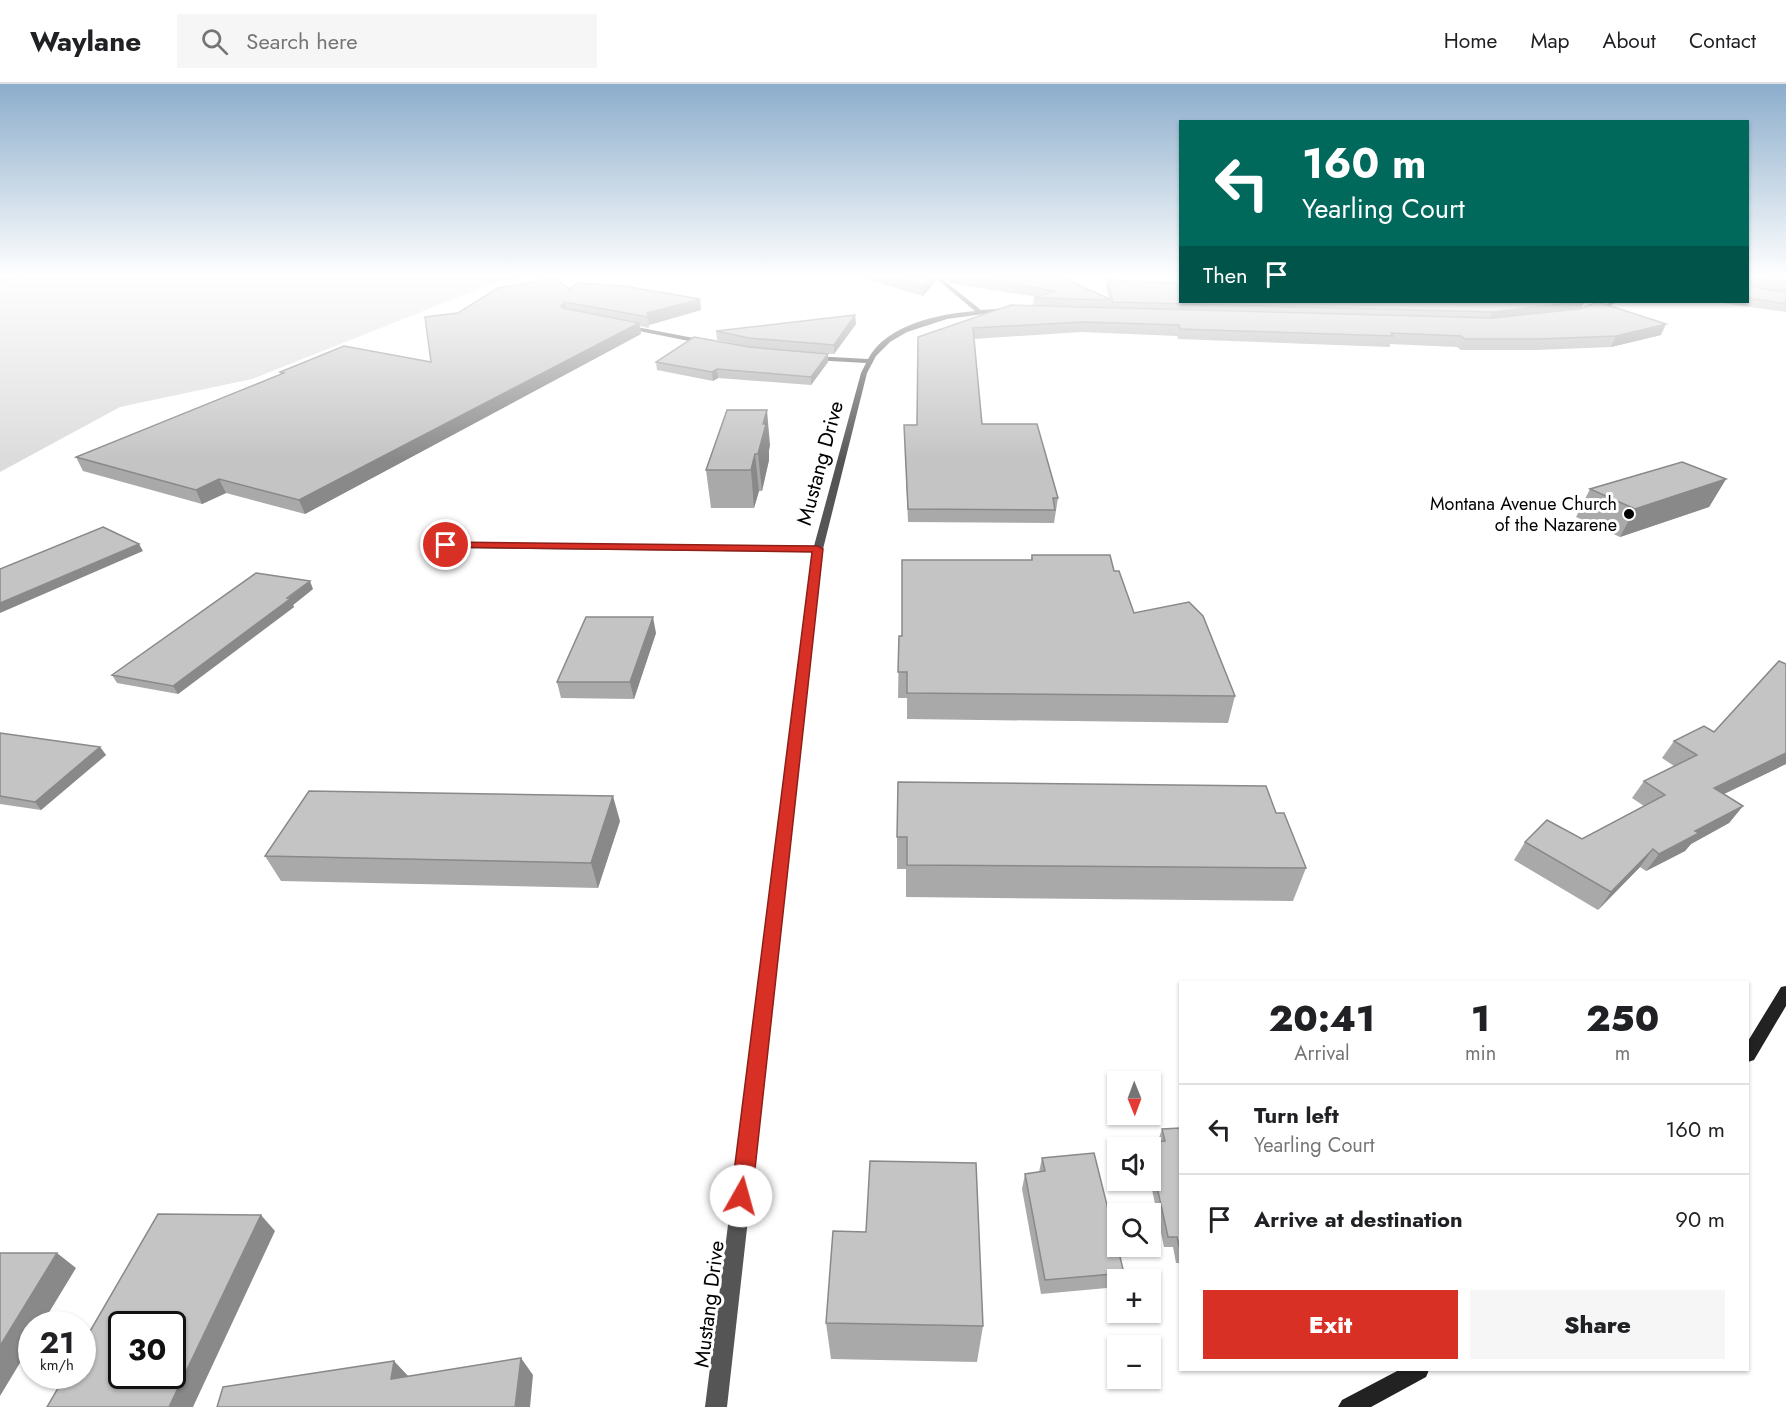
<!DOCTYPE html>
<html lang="en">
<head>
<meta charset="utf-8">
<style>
	:root { --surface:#fff; --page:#f6f6f6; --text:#202124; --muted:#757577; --line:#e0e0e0; --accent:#d93025 }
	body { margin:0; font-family:Jost,sans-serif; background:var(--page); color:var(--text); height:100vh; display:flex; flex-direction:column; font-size:22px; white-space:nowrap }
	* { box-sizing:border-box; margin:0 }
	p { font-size:20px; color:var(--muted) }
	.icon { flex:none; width:33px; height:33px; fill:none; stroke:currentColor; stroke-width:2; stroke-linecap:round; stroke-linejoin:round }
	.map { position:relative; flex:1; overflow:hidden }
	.side { position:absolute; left:1179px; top:897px; width:570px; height:390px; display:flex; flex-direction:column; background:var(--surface); border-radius:0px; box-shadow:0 2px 4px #0004 }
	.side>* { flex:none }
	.hud { position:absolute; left:1179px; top:36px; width:570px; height:183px; border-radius:0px; box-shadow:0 2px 4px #0004; background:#00695c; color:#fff; overflow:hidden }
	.needle { width:39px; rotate:179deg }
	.buttons { position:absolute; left:1107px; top:987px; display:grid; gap:12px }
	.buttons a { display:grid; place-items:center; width:54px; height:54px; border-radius:0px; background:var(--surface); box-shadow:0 2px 4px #0004; font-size:30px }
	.speed { position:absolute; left:18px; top:1227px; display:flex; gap:12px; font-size:30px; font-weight:700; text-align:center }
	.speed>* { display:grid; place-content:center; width:78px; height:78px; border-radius:50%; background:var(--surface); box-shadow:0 2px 4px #0004; line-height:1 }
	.speed small { font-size:15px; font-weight:400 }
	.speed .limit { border:3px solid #111; border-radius:9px; background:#fff; color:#111 }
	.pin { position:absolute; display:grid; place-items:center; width:51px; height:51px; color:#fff; margin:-26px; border:3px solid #fff; border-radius:50%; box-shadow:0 2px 6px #0007 }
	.me { position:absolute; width:66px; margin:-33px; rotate:7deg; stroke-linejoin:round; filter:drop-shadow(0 0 4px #0008) }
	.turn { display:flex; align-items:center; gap:21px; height:126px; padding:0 24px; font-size:27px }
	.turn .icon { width:78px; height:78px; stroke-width:2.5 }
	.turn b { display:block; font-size:42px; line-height:51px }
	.then { display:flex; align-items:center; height:57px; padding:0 24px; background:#0003; gap:12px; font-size:22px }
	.eta { display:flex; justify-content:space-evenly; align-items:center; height:102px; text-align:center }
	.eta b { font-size:36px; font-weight:800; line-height:42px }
	.button { display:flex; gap:12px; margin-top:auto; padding:12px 24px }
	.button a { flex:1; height:69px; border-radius:0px; background:var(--accent); color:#fff; font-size:24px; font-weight:800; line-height:69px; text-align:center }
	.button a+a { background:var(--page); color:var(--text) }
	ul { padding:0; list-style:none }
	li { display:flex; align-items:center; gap:18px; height:90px; padding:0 24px; border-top:2px solid var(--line) }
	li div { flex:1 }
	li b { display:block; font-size:22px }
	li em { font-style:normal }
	header { display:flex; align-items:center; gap:36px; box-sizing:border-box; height:84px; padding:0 30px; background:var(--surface); border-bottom:2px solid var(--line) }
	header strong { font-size:28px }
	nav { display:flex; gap:33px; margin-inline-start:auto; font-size:21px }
	.search { width:420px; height:54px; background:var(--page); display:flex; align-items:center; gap:15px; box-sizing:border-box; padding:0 21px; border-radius:0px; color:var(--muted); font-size:22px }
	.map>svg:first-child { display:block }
</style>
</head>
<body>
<header>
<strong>Waylane</strong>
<div class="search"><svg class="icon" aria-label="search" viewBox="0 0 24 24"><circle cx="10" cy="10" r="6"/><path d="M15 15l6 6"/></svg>Search here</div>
<nav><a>Home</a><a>Map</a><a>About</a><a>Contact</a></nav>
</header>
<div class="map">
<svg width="1786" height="1323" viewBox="0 0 1786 1323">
	<rect width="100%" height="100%" fill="#fff"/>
	<path fill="#dcdcdc" d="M 0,191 L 554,191 L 499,197 L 252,295 L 120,323 L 0,388 Z"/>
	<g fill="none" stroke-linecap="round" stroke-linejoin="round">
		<path fill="#a3a3a3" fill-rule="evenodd" d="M 21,191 L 27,191 L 0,198 L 0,196 Z"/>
		<path fill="#555" fill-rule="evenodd" d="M 932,191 L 937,191 L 981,226 L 1009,224 L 1012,226 L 947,235 L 907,248 L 890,258 L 876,272 L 867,289 L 823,465 L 727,1323 L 705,1323 L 813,468 L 446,464 L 441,461 L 446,458 L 814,462 L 861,289 L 866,279 L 813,276 L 810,274 L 813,272 L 868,275 C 887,240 939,230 975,227 Z
			M 1611,218 L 1618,218 L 1594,228 L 1589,227 Z
			M 626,241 L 704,256 L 707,258 L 704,260 L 624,244 Z"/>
		<path fill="#222" fill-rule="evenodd" d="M 1786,902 L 1786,922 L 1754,976 L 1748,978 L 1748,957 L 1781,903 Z
			M 1399,1286 L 1429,1286 L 1426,1293 L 1371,1323 L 1338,1323 L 1342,1316 Z"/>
	</g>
	<path fill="#a9a9a9" d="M 853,191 L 936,191 L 936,197 L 923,212 Z
		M 939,191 L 1056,191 L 1109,214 L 1106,204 L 1107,196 L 1180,218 L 1584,218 L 1581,224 L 1661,251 L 1611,263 L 1536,266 L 1461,266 L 1457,263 L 1390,260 L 1390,263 L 1178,255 L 1177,252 L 1081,248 L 974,255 L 982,340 L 1058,414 L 1054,439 L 908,438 L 904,341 L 917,341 L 918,253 L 1033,222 L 1034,214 L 1037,213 L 950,199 Z
		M 1748,191 L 1786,191 L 1786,228 L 1716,218 L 1748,218 Z
		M 570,205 L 700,215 L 701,226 L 649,241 L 649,244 L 640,242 L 641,250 L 305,430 L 226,409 L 202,420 L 83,387 L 76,373 L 281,290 L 280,288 L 431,278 L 458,229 Z
		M 855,231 L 856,240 L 834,270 L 750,263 L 717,256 L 716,247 Z
		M 656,278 L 828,278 L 811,301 L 718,294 L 713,297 L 657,286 Z
		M 770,361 L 769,366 L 769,376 L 762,407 L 759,407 L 754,424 L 711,424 L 706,386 Z
		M 1726,395 L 1709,423 L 1620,453 L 1576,433 L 1590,405 Z
		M 1032,471 L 1114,487 L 1134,529 L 1235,612 L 1228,639 L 907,635 L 907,614 L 898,614 L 899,552 L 902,552 L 1031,476 Z
		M 313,505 L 293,521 L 294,523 L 178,610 L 117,599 L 112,591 Z
		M 656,549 L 634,615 L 561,614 L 557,598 Z
		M 1786,580 L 1786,680 L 1724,710 L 1743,722 L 1729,739 L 1691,760 L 1685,767 L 1646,787 L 1640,783 L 1598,826 L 1514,776 L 1525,758 L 1582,755 L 1644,722 L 1632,714 L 1644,697 L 1674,682 L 1662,674 L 1674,657 L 1714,648 Z
		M 0,649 L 100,663 L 106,671 L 41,726 L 0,720 Z
		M 1276,729 L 1306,784 L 1293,817 L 906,813 L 906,785 L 897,785 L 897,753 Z
		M 620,737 L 598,804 L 281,797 L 265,772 Z
		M 1180,1044 L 1180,1179 L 1176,1179 L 1173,1163 L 1164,1163 L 1150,1096 L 1150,1064 L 1146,1064 L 1148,1058 L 1158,1057 L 1162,1045 Z
		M 1042,1074 L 1124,1189 L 1121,1196 L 1118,1196 L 1118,1203 L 1041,1210 L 1022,1105 L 1025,1090 L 1039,1088 Z
		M 826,1239 L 983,1242 L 977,1278 L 831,1275 Z"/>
	<path fill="#898989" d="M 934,191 L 936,191 L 936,197 L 923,212 L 923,203 Z
		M 700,215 L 701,226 L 649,241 L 647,229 Z
		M 565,218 L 568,229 L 561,222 Z
		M 1577,218 L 1584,218 L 1581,224 L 1489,236 L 1492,228 Z
		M 855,231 L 856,240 L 834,270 L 834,261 Z
		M 639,239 L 641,250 L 305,430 L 299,416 Z
		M 1666,240 L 1661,251 L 1611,263 L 1616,252 Z
		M 828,270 L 828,278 L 811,301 L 811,293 Z
		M 717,285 L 718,294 L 713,297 L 712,288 Z
		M 767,326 L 770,361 L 769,366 L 769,376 L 762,407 L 758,370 L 763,340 Z
		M 755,370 L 759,407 L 754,424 L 751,386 Z
		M 219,395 L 226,409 L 202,420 L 196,406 Z
		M 1726,395 L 1709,423 L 1620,453 L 1635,425 Z
		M 139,460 L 143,467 L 0,529 L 0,519 Z
		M 310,497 L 313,505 L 293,521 L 294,523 L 178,610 L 173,602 Z
		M 653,533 L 656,549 L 634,615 L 630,598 Z
		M 100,663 L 106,671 L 41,726 L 35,718 Z
		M 1786,669 L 1786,680 L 1701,721 L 1714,704 Z
		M 613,712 L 620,737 L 598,804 L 591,779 Z
		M 1743,722 L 1729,739 L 1691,760 L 1685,767 L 1646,787 L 1659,770 L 1695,747 Z
		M 1653,765 L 1640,783 L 1598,826 L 1611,808 Z
		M 261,1131 L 275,1147 L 193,1323 L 169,1323 Z
		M 57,1169 L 76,1184 L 42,1240 L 32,1240 L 32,1259 L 0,1312 L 0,1262 Z
		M 521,1274 L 533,1291 L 530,1323 L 515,1323 Z
		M 394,1277 L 410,1294 L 391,1295 Z"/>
	<path fill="#c4c4c4" stroke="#898989" stroke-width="1.5" fill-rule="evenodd" d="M 883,191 L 934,191 L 923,203 Z
		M 956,191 L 1056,191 L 1112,216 L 1034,214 L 1055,207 Z
		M 1748,191 L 1786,191 L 1786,200 L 1752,194 L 1750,196 L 1752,203 L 1786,208 L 1786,220 L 1748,214 Z
		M 553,194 L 570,205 L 577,199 L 624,202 L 700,215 L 647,229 L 648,233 L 565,218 L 561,222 L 563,224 L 639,239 L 299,416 L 219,395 L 196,406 L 76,373 L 284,289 L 280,288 L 344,262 L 431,278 L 425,233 L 458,229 L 498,204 Z
		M 1107,196 L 1180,199 L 1180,218 L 1577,218 L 1492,228 L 1113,218 Z
		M 1598,218 L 1666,240 L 1616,252 L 1540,255 L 1465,255 L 1461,252 L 1391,249 L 1393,252 L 1180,245 L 1179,241 L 1083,238 L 973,244 L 982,340 L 1037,340 L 1058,414 L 1053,414 L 1055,426 L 908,425 L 904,341 L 917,341 L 918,253 L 1011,221 L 1493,234 L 1579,225 Z
		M 855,231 L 834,261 L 749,254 L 716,247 Z
		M 694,253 L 749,263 L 828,270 L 811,293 L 717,285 L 712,288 L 656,278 Z
		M 727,326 L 767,326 L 763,340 L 766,340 L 758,370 L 755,370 L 751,386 L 706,386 Z
		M 1682,378 L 1726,395 L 1635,425 L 1590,405 Z
		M 103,443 L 139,460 L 0,519 L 0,485 Z
		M 1032,471 L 1110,471 L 1114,487 L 1119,487 L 1134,529 L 1189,518 L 1203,532 L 1235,612 L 907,609 L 907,588 L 898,588 L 899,552 L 902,552 L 902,476 L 1032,476 Z
		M 256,489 L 310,497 L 287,514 L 290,515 L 173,602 L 112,591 Z
		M 586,533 L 653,533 L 630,598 L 557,598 Z
		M 1779,577 L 1786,580 L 1786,669 L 1714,704 L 1743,722 L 1695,747 L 1699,749 L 1659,770 L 1653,765 L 1611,808 L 1525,758 L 1547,736 L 1582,755 L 1665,711 L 1644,697 L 1697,671 L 1674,657 L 1704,642 L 1714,648 Z
		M 0,649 L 100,663 L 35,718 L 0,712 Z
		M 898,698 L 1266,702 L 1276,729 L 1284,729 L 1306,784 L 907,781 L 907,753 L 897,753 Z
		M 309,707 L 613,712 L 591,779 L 265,772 Z
		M 1180,1044 L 1180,1166 L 1177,1153 L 1168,1153 L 1150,1071 L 1150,1064 L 1149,1064 L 1148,1058 L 1165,1057 L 1162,1045 Z
		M 1094,1069 L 1124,1189 L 1045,1196 L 1025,1090 L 1045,1087 L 1042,1074 Z
		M 870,1077 L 976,1079 L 983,1242 L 826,1239 L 833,1147 L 866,1148 Z
		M 158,1130 L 261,1131 L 169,1323 L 47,1323 L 65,1292 L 82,1292 L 82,1261 ZM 122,1240 L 172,1240 L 172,1292 L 122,1292 Z
		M 0,1169 L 57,1169 L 0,1262 Z
		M 521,1274 L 515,1323 L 217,1323 L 223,1303 L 394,1277 L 391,1295 Z"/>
	<linearGradient id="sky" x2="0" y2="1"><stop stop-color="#8cadcc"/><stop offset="0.51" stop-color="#fff"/><stop offset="1" stop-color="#fff" stop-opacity="0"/></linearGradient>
	<rect width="1786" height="376" fill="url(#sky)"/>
	<path fill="#d93025" stroke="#8d1f18" stroke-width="1.5" d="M 446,458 L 818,462 L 823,465 L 752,1112 L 748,1119 L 741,1122 L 734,1119 L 731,1112 L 812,468 L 443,463 L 443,459 Z"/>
	<circle fill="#000" stroke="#fff" stroke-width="2" cx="1629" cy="430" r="6"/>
	<g text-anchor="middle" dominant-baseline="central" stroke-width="6" stroke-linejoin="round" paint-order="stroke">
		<g font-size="18" fill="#000" stroke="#fff" text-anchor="end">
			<text x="1617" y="420">Montana Avenue Church<tspan x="1617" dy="21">of the Nazarene</tspan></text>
		</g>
		<g font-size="21" fill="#000" stroke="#fff">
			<text transform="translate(820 379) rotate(-75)">Mustang Drive</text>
			<text transform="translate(709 1220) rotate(-83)">Mustang Drive</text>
		</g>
	</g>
</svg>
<div class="buttons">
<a><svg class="needle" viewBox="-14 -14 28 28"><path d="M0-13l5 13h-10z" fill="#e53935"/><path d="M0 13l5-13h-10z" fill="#757577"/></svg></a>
<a><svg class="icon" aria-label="sound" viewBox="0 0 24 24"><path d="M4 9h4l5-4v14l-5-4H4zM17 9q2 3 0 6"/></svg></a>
<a><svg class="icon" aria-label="search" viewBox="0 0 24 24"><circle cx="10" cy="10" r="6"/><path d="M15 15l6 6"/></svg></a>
<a>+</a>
<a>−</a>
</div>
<div class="speed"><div>21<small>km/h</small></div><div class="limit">30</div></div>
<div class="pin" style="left:446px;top:461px;background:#d93025"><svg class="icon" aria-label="arrive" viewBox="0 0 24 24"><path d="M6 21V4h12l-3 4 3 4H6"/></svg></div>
<svg class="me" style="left:741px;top:1112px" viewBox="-20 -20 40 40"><circle r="19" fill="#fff"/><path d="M0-13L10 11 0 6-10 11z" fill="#d93025"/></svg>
<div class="hud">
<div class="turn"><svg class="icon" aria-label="left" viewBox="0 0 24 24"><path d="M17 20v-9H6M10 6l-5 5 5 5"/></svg><div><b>160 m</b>Yearling Court</div></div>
<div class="then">Then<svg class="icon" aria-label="arrive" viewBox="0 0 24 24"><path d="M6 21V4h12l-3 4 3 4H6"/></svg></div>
</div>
<section class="side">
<div class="eta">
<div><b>20:41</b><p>Arrival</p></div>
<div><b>1</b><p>min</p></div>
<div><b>250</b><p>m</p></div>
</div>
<ul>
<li><svg class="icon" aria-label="left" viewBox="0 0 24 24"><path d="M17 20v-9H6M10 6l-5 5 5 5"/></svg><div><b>Turn left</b><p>Yearling Court</p></div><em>160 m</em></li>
<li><svg class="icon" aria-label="arrive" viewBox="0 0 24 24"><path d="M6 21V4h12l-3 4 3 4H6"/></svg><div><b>Arrive at destination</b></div><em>90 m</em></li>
</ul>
<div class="button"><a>Exit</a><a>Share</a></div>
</section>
</div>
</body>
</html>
